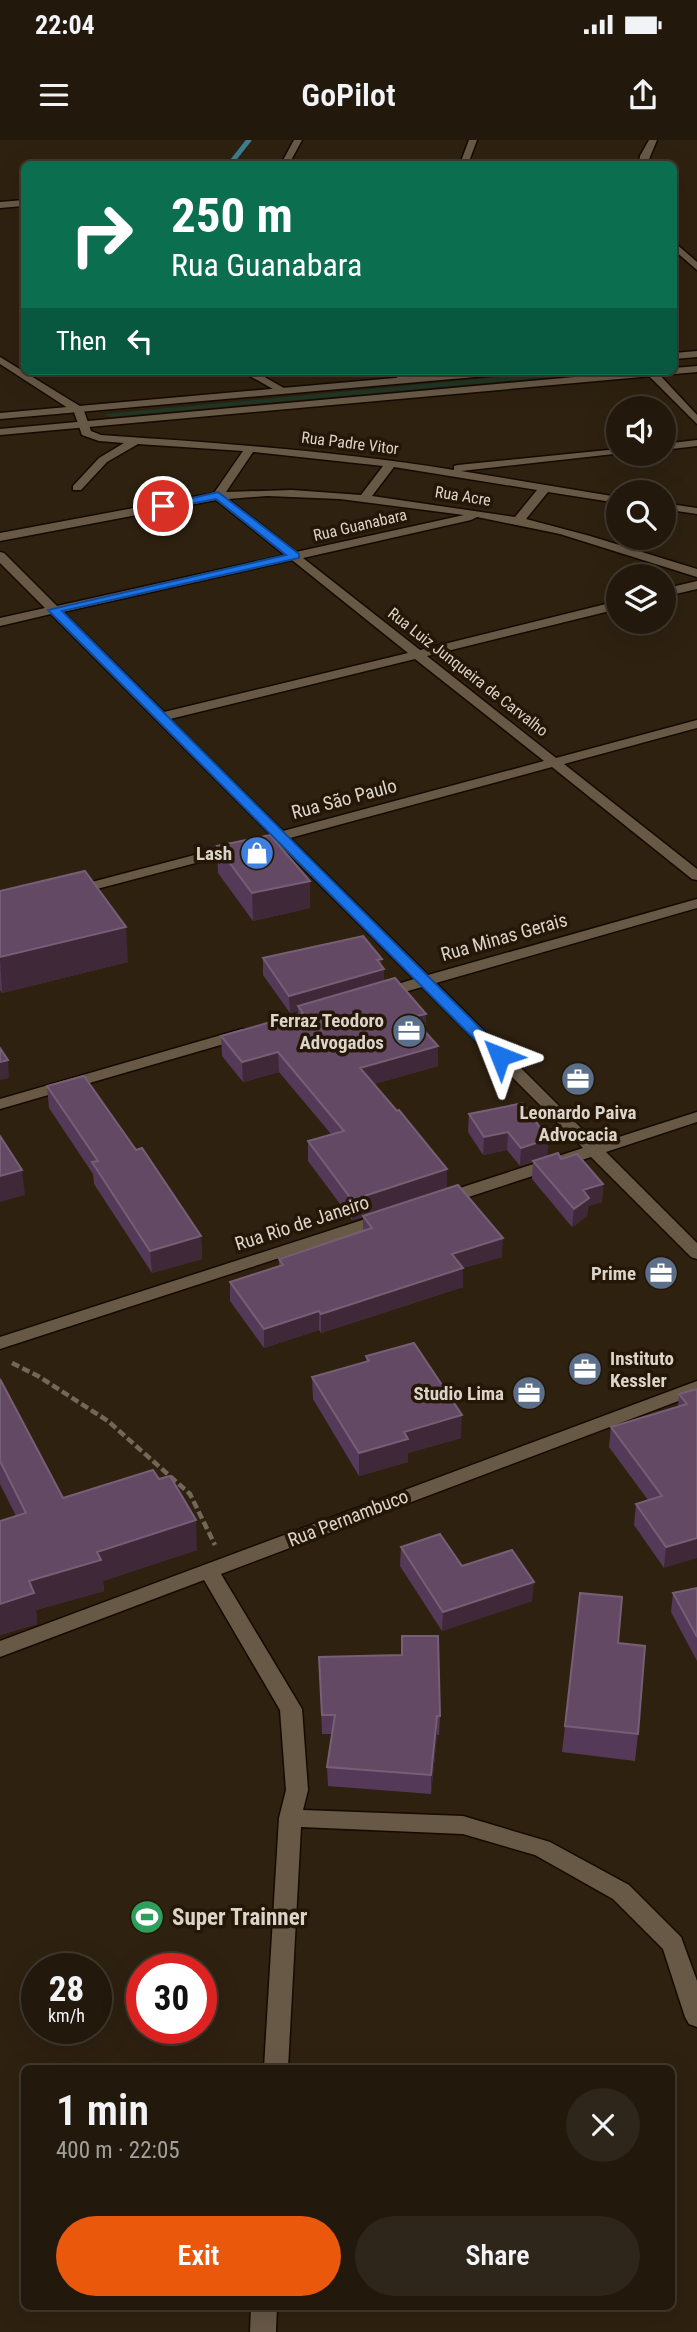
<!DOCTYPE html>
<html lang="en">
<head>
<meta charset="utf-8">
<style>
	:root { --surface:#22190c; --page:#2e261a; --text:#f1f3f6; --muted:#a2a09d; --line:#3f382d; --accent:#ea580c }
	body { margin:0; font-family:"Roboto Condensed",sans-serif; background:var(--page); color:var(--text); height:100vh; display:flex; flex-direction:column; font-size:26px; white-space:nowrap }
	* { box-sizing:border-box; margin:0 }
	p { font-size:23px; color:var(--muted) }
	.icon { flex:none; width:38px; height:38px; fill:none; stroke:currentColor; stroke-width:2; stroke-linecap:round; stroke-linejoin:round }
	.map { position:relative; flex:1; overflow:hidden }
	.details { position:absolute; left:21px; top:1925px; width:654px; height:245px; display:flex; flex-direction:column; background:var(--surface); border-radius:10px; box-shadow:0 7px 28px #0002,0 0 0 2px var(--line) }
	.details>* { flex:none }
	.top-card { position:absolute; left:21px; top:21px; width:656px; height:214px; border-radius:10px; box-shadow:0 7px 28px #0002,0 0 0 2px var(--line); background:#0b6e4f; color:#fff; overflow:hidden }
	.controls { position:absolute; left:606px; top:256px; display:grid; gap:14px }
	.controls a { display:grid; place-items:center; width:70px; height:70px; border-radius:50%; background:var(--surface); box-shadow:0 7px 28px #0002,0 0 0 2px var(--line); font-size:35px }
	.speed { position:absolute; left:21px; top:1813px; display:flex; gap:14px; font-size:35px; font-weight:700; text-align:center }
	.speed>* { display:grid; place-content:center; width:91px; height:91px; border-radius:50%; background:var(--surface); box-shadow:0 7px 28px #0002,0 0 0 2px var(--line); line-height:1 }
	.speed small { font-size:18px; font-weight:400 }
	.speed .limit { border:10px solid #d22; background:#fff; color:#111 }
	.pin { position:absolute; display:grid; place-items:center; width:60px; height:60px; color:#fff; margin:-30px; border:4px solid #fff; border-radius:50%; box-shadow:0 2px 7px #0007 }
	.me { position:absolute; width:77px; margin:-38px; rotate:315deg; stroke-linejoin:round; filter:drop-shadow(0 0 5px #0008) }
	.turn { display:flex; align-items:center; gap:24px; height:147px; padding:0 35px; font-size:32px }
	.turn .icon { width:91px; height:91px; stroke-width:2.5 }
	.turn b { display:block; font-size:49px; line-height:60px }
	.then { display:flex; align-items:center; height:66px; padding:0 35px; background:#0003; gap:14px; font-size:26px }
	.round { display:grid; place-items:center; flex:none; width:74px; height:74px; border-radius:37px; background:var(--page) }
	.head { display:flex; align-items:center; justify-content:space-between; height:119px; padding:0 35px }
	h1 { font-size:42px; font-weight:600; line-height:52px }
	.cta { display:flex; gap:14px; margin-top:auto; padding:14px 35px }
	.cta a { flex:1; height:80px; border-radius:42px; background:var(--accent); color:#fff; font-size:28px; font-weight:600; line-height:80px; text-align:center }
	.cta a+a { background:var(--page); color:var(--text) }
	.status { display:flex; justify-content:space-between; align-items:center; height:49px; padding:0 35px; background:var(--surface); direction:ltr }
	.status svg { height:19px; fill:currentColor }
	header { display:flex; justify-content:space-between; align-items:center; height:91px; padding:0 35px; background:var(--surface); font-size:32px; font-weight:600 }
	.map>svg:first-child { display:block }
</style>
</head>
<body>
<div class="status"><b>22:04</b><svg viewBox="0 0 49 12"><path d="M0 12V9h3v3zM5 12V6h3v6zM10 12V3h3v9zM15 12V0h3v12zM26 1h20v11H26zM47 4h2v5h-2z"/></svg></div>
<header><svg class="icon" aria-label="menu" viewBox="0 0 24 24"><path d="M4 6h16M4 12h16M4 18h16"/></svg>GoPilot<svg class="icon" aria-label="share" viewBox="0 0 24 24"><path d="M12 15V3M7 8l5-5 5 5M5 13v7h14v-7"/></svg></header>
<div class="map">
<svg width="697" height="2192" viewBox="0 0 697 2192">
	<rect width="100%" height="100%" fill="#2e2110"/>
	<path fill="#203623" d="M 563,231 L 619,231 L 110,277 L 104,274 Z"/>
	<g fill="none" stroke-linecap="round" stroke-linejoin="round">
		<path stroke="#3c7e8f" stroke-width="5" d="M 230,24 L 249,0"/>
		<g stroke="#160a00" stroke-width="3">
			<path id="minor" d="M 294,0 L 302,0 L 289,24 L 281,24 Z
				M 469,0 L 477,0 L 468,24 L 460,24 Z
				M 649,0 L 657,0 L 647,24 L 639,24 L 640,16 Z
				M 24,60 L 24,66 L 0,68 L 0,62 Z
				M 674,102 L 697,122 L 697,130 L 674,110 Z
				M 0,217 L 83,268 L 91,291 L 101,295 C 219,303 337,311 454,330 L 454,326 L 458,325 L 618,309 L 618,313 L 623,313 L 461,331 L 618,357 L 618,363 L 548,352 L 526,379 L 590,396 L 697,429 L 697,437 L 560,394 L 477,377 L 471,380 L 303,418 L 420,510 L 618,461 L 618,469 L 427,516 L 556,618 L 697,580 L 697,588 L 564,624 L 697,729 L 697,740 L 692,739 L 552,627 L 290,698 L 428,835 L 697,759 L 697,768 L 436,843 L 597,1004 L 697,972 L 697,982 L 606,1012 L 697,1103 L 697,1119 L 691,1117 L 591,1017 L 450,1063 L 438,1063 L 435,1059 L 438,1055 L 583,1008 L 422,847 L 380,859 L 375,857 L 372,854 L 375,851 L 414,839 L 277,702 L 266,702 L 264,699 L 271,695 L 51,474 L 0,486 L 0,478 L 45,468 L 0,423 L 0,412 L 4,413 L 57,466 L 285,415 L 216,360 L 0,401 L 0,393 L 214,353 L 243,311 L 138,304 L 107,322 L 81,350 L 73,350 L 73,346 L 99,318 L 124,303 L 99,301 L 82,295 L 74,272 L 0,224 ZM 253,312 L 383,326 L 361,355 L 292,350 L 226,352 ZM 394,327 L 537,350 L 515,377 L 372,356 ZM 267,356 L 340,359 L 464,375 L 296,412 L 228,359 ZM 292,420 L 408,513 L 164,572 L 63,472 ZM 415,519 L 544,621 L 283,691 L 170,579 Z
				M 241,231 L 254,231 L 289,251 L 280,253 Z
				M 390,231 L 401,231 L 411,240 L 402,242 Z
				M 648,231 L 656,231 L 697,275 L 697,284 L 648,235 Z
				M 697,300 L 697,306 L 663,310 L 663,304 Z
				M 663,363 L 697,368 L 697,374 L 663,369 Z
				M 697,441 L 697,449 L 663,457 L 663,449 Z
				M 240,703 L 245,704 L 245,710 L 74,755 L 67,751 L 69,748 Z
				M 242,889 L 248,891 L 250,894 L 248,897 L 0,969 L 0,959 Z
				M 384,1073 L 393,1078 L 390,1082 L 0,1209 L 0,1197 Z
				M 697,1241 L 697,1254 L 221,1434 L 302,1569 L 308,1650 L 303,1670 L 463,1676 L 550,1702 L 629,1745 L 681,1797 L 697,1841 L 697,1887 L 689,1884 L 685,1877 L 663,1809 L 613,1759 L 535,1715 L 463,1694 L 301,1687 L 288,1928 L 264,1928 L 279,1678 L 286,1650 L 280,1570 L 204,1440 L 0,1517 L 0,1501 Z
				M 251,2166 L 277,2166 L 276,2192 L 250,2192 Z"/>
		</g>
		<g stroke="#160a00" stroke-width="3">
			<path id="tertiary" d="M 697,211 L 697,217 L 674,219 L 674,213 Z
				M 697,226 L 697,232 L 0,295 L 0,289 L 641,231 L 674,231 L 674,228 Z
				M 474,231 L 514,231 L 509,234 L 0,279 L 0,273 Z"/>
		</g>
		<path stroke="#736759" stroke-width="4.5" stroke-dasharray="8 3.5" stroke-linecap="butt" d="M 12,1223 L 38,1236 L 108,1281 L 190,1354 L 215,1405"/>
		<use href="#minor" fill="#685947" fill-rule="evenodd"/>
		<use href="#tertiary" fill="#685947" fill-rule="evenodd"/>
	</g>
	<path fill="#553959" d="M 217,706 L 310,741 L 310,768 L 253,781 L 218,733 Z
		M 0,751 L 128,822 L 2,853 L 0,850 Z
		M 263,818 L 382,819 L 382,826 L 384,829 L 384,841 L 426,874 L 426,892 L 438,906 L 438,926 L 374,944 L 447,1049 L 502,1117 L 463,1128 L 463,1147 L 321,1193 L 319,1190 L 264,1208 L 230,1161 L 230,1142 L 279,1127 L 279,1119 L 363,1092 L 363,1077 L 352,1080 L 308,1021 L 308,1001 L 331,994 L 279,932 L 243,942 L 222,916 L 221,896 L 298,875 L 298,871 L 290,873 L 263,835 Z
		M 47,946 L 136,1010 L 201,1096 L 202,1119 L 152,1133 L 94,1044 L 93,1034 L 49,968 Z
		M 469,974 L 548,999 L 547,1017 L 561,1019 L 603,1044 L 602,1062 L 588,1066 L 587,1076 L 572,1087 L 532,1039 L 533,1022 L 520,1026 L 507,1010 L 483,1015 L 468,992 Z
		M 366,1216 L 461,1298 L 408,1313 L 408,1322 L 359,1336 L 313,1259 L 312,1237 L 366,1222 Z
		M 0,1239 L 63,1358 L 197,1410 L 103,1441 L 104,1451 L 36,1470 L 37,1484 L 0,1495 L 0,1381 L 16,1376 L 0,1344 Z
		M 697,1249 L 664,1428 L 634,1385 L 636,1364 L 648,1360 L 609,1307 L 611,1287 L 678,1267 L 679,1254 Z
		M 401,1407 L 462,1426 L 532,1461 L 442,1491 L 400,1426 Z
		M 697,1448 L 697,1521 L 671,1472 L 673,1453 Z
		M 402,1496 L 440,1576 L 439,1595 L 437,1595 L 431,1654 L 328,1646 L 327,1627 L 332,1594 L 322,1594 L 319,1517 L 401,1515 Z
		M 565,1586 L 638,1594 L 635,1621 L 562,1612 Z"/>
	<path fill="#3f2837" d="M 310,741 L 310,768 L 253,781 L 252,753 Z
		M 126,787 L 128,822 L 2,853 L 0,817 Z
		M 382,819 L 382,830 L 384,829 L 384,846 L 298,866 L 298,871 L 290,873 L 289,856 Z
		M 426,874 L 426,893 L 412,877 Z
		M 438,906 L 438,926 L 360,948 L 360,928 Z
		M 278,912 L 279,932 L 243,942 L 242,922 Z
		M 8,920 L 9,938 L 0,940 L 0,922 Z
		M 508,992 L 507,1010 L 483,1015 L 484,997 Z
		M 548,999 L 547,1017 L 520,1026 L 521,1008 Z
		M 447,1029 L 447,1049 L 352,1080 L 352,1060 Z
		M 22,1030 L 25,1055 L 0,1062 L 0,1036 Z
		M 603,1044 L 602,1062 L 588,1066 L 587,1076 L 572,1087 L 574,1069 L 583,1050 Z
		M 201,1096 L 202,1119 L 152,1133 L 150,1111 Z
		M 503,1098 L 502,1117 L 463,1128 L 463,1147 L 321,1193 L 321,1174 L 452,1114 Z
		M 319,1171 L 319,1190 L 264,1208 L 264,1189 Z
		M 462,1275 L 461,1298 L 408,1313 L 408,1322 L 359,1336 L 359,1313 L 404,1292 Z
		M 196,1380 L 197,1410 L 103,1441 L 104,1451 L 36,1470 L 37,1484 L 0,1495 L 0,1464 L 29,1441 L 97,1412 Z
		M 697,1398 L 697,1418 L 664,1428 L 666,1407 Z
		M 534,1442 L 532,1461 L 442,1491 L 443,1472 Z
		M 437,1576 L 437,1595 L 431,1654 L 431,1635 Z"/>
	<path fill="#644965" stroke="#765f75" stroke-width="2" d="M 270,695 L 310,741 L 252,753 L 217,706 Z
		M 85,731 L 126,787 L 0,817 L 0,751 Z
		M 363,796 L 382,819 L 377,820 L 384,829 L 289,856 L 263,818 Z
		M 395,838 L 426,874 L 412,877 L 438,906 L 360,928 L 397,971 L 399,970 L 447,1029 L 352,1060 L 308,1001 L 344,991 L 278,912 L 242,922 L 221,896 L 303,873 L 298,866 Z
		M 0,908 L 8,920 L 0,922 Z
		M 84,936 L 136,1010 L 142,1008 L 201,1096 L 150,1111 L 92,1022 L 98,1021 L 47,946 Z
		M 523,963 L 548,999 L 521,1008 L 508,992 L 484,997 L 469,974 Z
		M 0,996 L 22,1030 L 0,1036 Z
		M 558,1013 L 561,1019 L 577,1014 L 603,1044 L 583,1050 L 589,1058 L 574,1069 L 533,1021 Z
		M 458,1045 L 503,1098 L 452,1114 L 463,1128 L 321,1174 L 319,1171 L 264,1189 L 230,1142 L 283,1125 L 279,1119 L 372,1088 L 363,1076 Z
		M 414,1203 L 462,1275 L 404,1292 L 408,1299 L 359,1313 L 312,1237 L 369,1221 L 366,1216 Z
		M 0,1239 L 63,1358 L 153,1330 L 159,1339 L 170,1336 L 196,1380 L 97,1412 L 101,1420 L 29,1441 L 34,1453 L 0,1464 L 0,1381 L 26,1373 L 0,1321 Z
		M 697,1249 L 697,1398 L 666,1407 L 636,1364 L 662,1356 L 611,1287 L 687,1264 L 679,1254 Z
		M 440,1394 L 462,1426 L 512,1410 L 534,1442 L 443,1472 L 401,1407 Z
		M 697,1448 L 697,1497 L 673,1453 Z
		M 580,1453 L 622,1457 L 618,1503 L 645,1506 L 638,1594 L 565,1586 Z
		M 402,1496 L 438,1496 L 440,1576 L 437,1576 L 431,1635 L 327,1627 L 335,1575 L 322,1575 L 319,1517 L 402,1515 Z"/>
	<path fill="#1a73e8" stroke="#114b97" stroke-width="2" d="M 218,352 L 299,414 L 299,418 L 62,471 L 505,913 L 507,916 L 505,920 L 495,920 L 48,470 L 286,415 L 216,359 L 163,369 L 158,366 Z"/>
	<defs>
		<g id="shop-disc" transform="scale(1.75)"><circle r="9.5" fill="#3f7fe0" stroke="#241707"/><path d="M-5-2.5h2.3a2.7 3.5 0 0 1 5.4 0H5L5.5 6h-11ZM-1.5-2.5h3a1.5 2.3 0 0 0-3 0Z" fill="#fff"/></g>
		<g id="office-disc" transform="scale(1.75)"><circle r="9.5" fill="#5c6f8a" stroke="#241707"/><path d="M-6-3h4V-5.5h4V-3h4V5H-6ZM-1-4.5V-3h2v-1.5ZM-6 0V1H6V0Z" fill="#fff"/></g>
		<g id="stadium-disc" transform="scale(1.75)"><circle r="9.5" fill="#2e9e5b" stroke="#241707"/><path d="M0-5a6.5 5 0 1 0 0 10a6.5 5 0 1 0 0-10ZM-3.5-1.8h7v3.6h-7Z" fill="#fff"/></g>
	</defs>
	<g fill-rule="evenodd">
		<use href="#shop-disc" x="257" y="713"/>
		<use href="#office-disc" x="409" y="891"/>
		<use href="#office-disc" x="578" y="939"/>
		<use href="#office-disc" x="661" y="1133"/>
		<use href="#office-disc" x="585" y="1229"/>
		<use href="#office-disc" x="529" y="1253"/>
		<use href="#stadium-disc" x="147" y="1777"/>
	</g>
	<g text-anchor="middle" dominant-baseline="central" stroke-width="7" stroke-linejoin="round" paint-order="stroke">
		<g font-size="16" fill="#dcd3c9" stroke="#241707">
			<text transform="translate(350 303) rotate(7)">Rua Padre Vitor</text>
			<text transform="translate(463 356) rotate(9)">Rua Acre</text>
			<text transform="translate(360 385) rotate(-13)">Rua Guanabara</text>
			<text transform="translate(468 532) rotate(38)">Rua Luiz Junqueira de Carvalho</text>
		</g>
		<g font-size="19" fill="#dcd3c9" stroke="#241707">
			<text transform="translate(344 659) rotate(-15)">Rua São Paulo</text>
			<text transform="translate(504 797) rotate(-16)">Rua Minas Gerais</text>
			<text transform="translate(302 1083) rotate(-18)">Rua Rio de Janeiro</text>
			<text transform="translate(348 1378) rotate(-21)">Rua Pernambuco</text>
		</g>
		<g font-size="19" font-weight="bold" fill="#dcd3c9" stroke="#241707" text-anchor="end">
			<text x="232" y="713">Lash</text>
			<text x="384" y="880">Ferraz Teodoro<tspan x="384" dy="22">Advogados</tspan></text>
			<text x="578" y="972" text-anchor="middle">Leonardo Paiva<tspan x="578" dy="22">Advocacia</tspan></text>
			<text x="636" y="1133">Prime</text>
			<text x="610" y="1218" text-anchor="start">Instituto<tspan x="610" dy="22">Kessler</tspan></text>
			<text x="504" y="1253">Studio Lima</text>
		</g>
		<g font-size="23" font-weight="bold" fill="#dcd3c9" stroke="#241707" text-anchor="start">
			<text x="172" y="1777">Super Trainner</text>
		</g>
	</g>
</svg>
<div class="controls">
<a><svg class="icon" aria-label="sound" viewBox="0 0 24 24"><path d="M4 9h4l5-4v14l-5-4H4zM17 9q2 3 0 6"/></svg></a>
<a><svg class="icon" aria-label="search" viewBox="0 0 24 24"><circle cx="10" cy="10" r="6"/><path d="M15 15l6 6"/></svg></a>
<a><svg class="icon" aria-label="layers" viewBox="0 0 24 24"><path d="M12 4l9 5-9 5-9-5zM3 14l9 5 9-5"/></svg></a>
</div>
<div class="speed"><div>28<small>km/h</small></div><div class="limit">30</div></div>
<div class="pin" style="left:163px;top:366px;background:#d93025"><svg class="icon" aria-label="arrive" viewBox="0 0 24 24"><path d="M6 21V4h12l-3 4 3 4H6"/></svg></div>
<svg class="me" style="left:500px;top:916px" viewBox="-20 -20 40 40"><path d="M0-17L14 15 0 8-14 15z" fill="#1a73e8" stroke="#fff" stroke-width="4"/></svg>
<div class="top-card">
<div class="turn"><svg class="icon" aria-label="right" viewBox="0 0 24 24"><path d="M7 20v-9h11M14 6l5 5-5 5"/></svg><div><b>250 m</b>Rua Guanabara</div></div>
<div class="then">Then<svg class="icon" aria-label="left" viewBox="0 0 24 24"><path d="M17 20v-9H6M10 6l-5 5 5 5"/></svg></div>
</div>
<section class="details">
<div class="head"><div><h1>1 min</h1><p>400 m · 22:05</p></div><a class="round"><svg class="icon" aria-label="close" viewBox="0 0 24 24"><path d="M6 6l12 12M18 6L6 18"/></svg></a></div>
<div class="cta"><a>Exit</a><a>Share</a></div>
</section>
</div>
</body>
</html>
